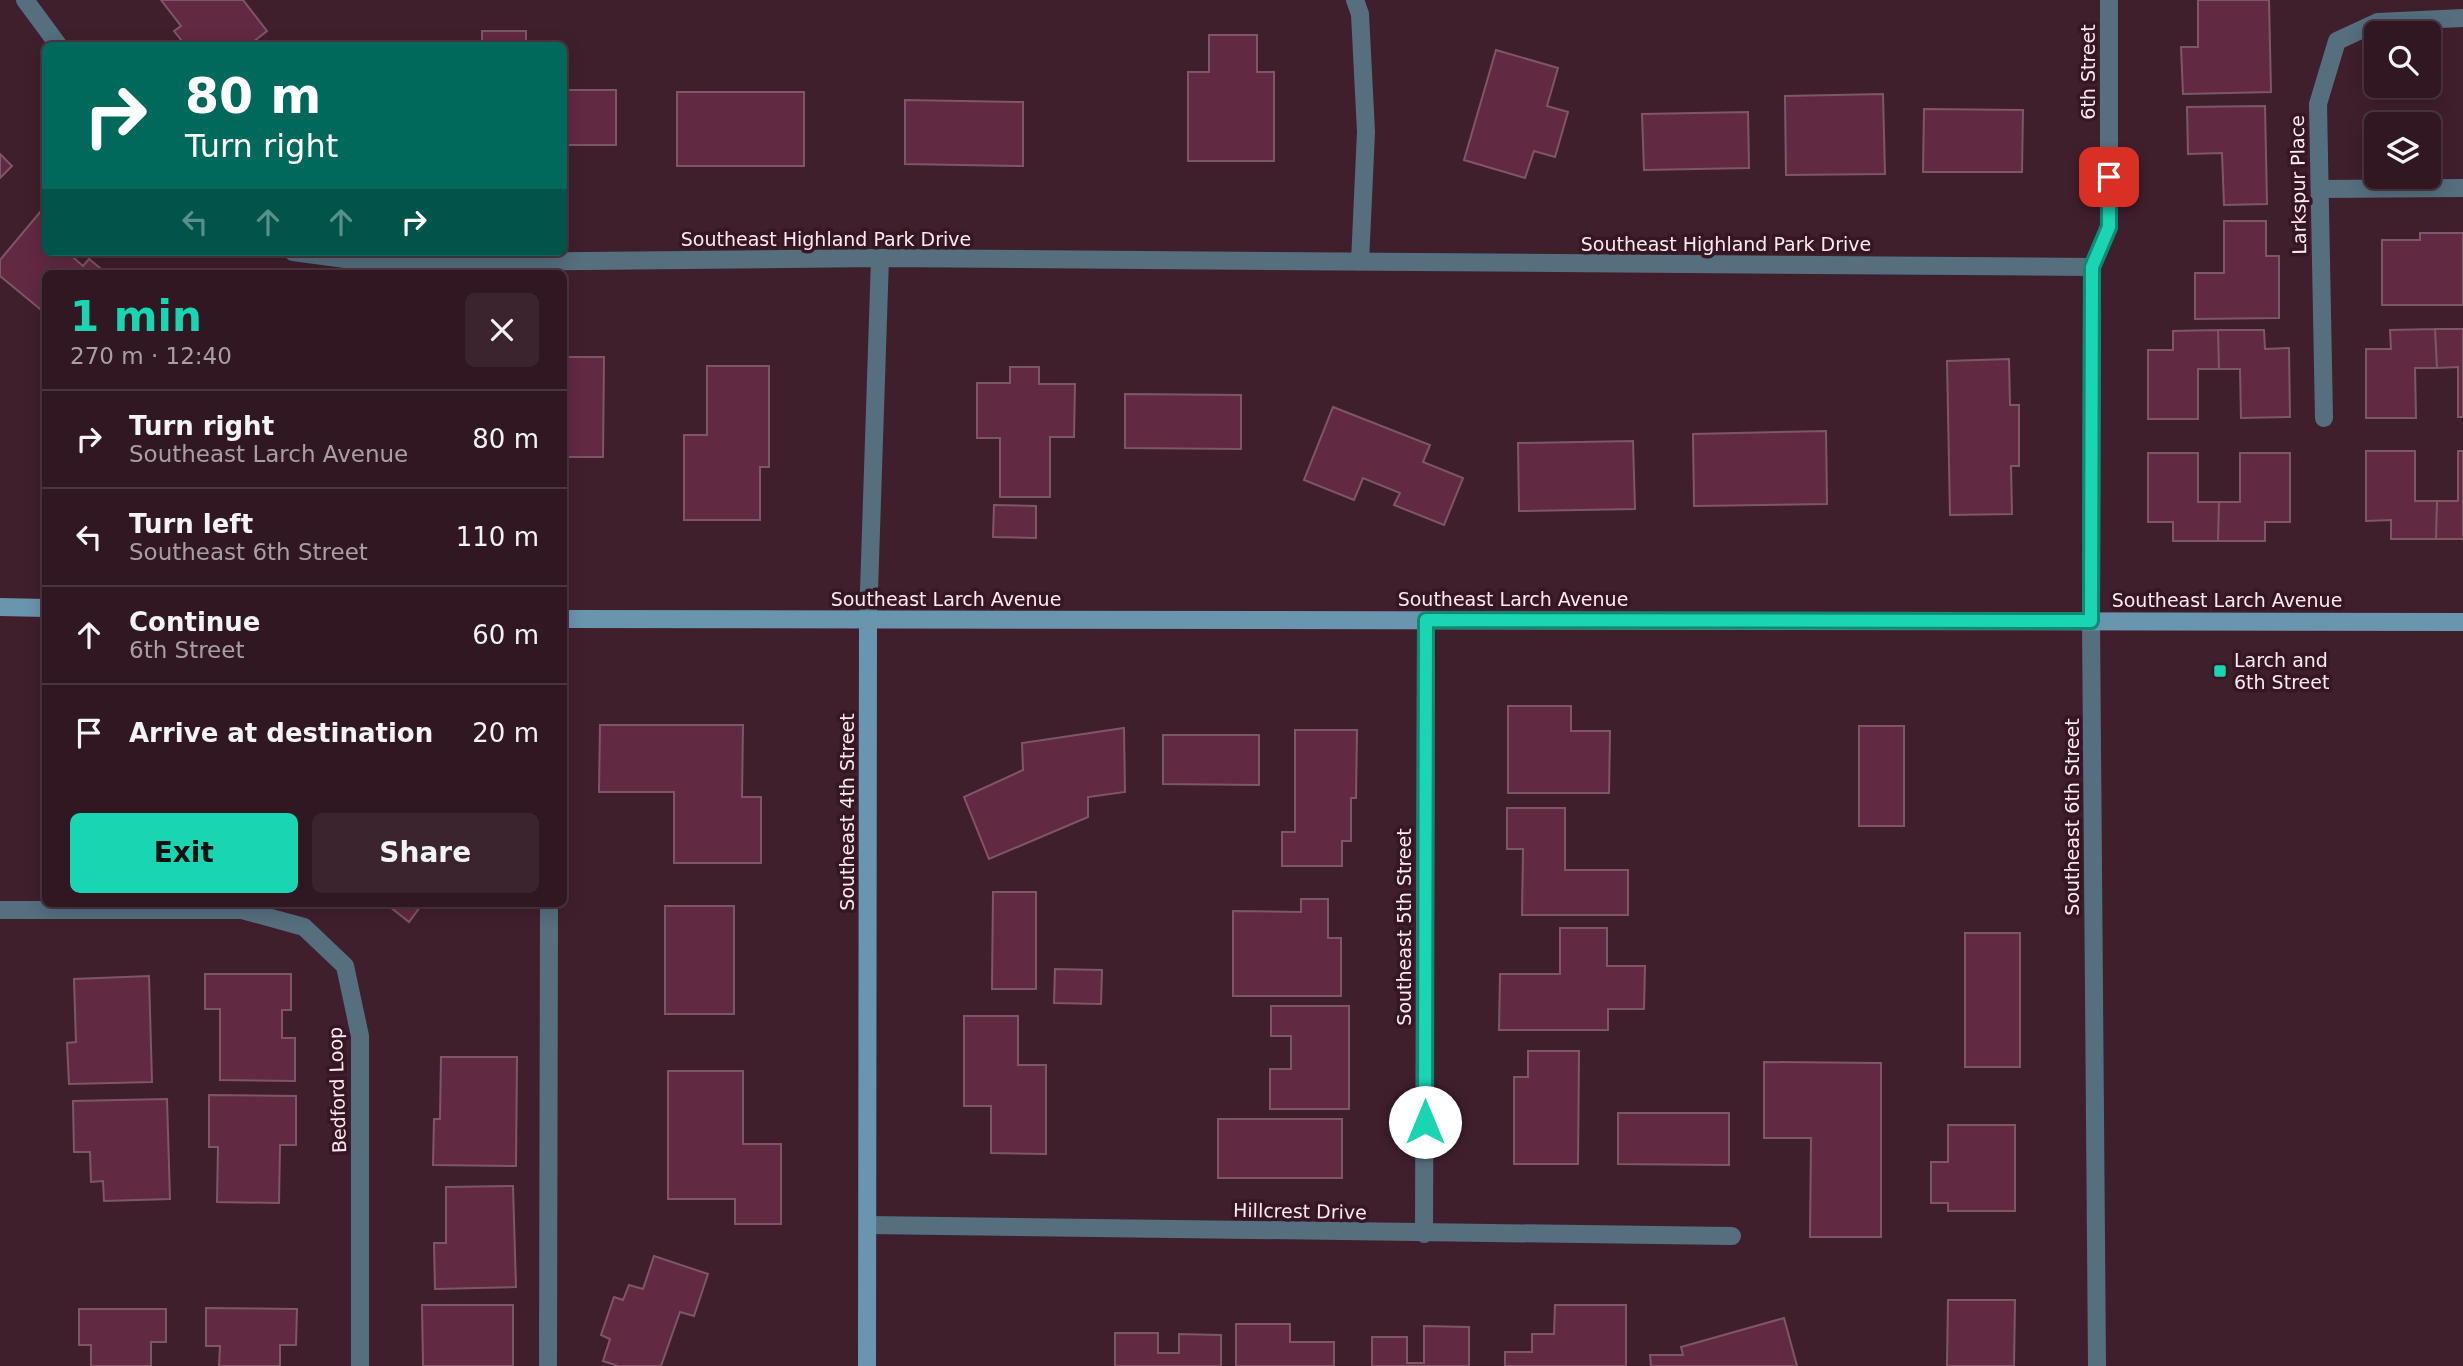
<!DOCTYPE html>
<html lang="en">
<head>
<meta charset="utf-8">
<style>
	:root { --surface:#301722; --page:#3c242f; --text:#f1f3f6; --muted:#a89fa5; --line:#4b3640; --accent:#1ad5b2 }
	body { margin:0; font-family:"DejaVu Sans",sans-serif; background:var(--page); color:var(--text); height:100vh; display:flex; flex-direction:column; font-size:26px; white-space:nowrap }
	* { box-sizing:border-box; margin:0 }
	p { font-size:23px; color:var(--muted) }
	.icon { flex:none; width:38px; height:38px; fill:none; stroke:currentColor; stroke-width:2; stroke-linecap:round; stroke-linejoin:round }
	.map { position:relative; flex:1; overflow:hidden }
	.details { position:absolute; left:42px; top:270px; width:525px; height:637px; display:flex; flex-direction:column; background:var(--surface); border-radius:10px; box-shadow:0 4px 18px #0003,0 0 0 2px var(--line) }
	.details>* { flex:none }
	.hud { position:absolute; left:42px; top:42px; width:525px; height:214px; border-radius:10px; box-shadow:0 4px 18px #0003,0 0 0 2px var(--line); background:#00695c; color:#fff; overflow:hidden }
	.controls { position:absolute; left:2364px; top:21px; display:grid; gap:14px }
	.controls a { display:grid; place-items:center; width:77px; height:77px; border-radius:10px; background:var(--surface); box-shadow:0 4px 18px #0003,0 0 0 2px var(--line); font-size:35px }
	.pin { position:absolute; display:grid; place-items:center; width:60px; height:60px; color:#fff; margin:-30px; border-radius:14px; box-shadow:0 4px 10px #0006 }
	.me { position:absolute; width:77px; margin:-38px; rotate:0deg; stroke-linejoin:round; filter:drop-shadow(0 0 5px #0008) }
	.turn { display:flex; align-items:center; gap:24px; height:147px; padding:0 28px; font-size:32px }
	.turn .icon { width:91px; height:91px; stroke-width:2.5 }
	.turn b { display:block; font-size:49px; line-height:60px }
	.lanes { display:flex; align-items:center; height:66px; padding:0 28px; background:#0003; justify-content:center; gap:35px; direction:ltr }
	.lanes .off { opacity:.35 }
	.round { display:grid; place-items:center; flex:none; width:74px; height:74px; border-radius:10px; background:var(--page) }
	.headline { display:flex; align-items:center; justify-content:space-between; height:119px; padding:0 28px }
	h1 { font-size:42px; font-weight:600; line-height:52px; color:var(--accent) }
	.action { display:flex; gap:14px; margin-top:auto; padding:14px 28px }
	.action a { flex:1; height:80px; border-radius:10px; background:var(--accent); color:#111; font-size:28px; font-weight:600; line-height:80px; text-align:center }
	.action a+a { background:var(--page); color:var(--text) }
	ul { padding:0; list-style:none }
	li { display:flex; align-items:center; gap:21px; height:98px; padding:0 28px; border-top:2px solid var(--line) }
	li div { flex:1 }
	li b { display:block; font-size:26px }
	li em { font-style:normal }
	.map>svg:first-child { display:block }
</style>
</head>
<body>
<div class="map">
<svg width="2463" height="1366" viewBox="0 0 2463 1366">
	<rect width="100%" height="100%" fill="#401f2d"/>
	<path fill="#622942" stroke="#7e5766" stroke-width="2" d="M 161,0 L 243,0 L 267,31 L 248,46 L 186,46 L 174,31 L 181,26 Z
		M 2198,0 L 2269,0 L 2271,92 L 2183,94 L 2181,47 L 2198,47 Z
		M 482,31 L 526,31 L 526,46 L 482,46 Z
		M 1209,35 L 1257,35 L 1257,72 L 1274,72 L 1274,161 L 1188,161 L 1188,72 L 1209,72 Z
		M 1496,50 L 1558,68 L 1547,106 L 1568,112 L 1555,157 L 1534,151 L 1525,178 L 1464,160 Z
		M 564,90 L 616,90 L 616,145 L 564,145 Z
		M 677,92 L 804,92 L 804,166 L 677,166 Z
		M 1883,94 L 1885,174 L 1786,175 L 1785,96 Z
		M 905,100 L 1023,102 L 1023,166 L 905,164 Z
		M 2265,106 L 2267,204 L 2224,205 L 2222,153 L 2188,154 L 2187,107 Z
		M 1924,109 L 2023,110 L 2022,172 L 1923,172 Z
		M 1748,112 L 1749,168 L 1644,170 L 1642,114 Z
		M 0,154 L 12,166 L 0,178 Z
		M 46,205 L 46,252 L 67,252 L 83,266 L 89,259 L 106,273 L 46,273 L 46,314 L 0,276 L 0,260 Z
		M 2224,221 L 2266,221 L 2266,256 L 2279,256 L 2279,318 L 2195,319 L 2195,273 L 2224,273 Z
		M 2420,233 L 2463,233 L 2463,305 L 2382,305 L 2382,240 L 2420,240 Z
		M 2435,329 L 2437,368 L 2415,368 L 2416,418 L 2366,418 L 2366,349 L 2391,349 L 2390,330 Z
		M 2435,329 L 2463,329 L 2463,417 L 2458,417 L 2458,367 L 2437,368 Z
		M 2218,330 L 2219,369 L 2198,369 L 2198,419 L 2148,419 L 2148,350 L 2173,350 L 2173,331 Z
		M 2218,330 L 2264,330 L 2265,349 L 2289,348 L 2290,417 L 2241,418 L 2240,369 L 2219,369 Z
		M 564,357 L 604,357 L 603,457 L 564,457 Z
		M 2009,359 L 2010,405 L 2019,405 L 2019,466 L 2011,466 L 2012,514 L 1950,515 L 1947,361 Z
		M 707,366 L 769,366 L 769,467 L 760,467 L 760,520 L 684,520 L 684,435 L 707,435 Z
		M 1010,367 L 1039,367 L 1039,384 L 1075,384 L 1074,437 L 1050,437 L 1050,497 L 1000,497 L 1000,438 L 977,438 L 977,383 L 1010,383 Z
		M 1125,394 L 1241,395 L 1241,449 L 1125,448 Z
		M 1333,407 L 1430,445 L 1423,462 L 1463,478 L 1444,525 L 1394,505 L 1400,493 L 1363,478 L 1354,500 L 1304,480 Z
		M 1826,431 L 1827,504 L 1694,506 L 1693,434 Z
		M 1633,441 L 1635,509 L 1519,511 L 1518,443 Z
		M 2366,451 L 2415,451 L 2415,501 L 2437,501 L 2436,539 L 2391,539 L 2391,520 L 2366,521 Z
		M 2458,451 L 2463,451 L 2463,539 L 2436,539 L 2437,501 L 2458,501 Z
		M 2148,453 L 2198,453 L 2198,502 L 2219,502 L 2218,541 L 2173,541 L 2173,522 L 2148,522 Z
		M 2240,453 L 2290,453 L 2290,522 L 2265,522 L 2265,541 L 2218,541 L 2219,502 L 2240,502 Z
		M 994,505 L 1036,506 L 1036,538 L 993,537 Z
		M 1508,706 L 1571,706 L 1571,731 L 1610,731 L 1609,793 L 1508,793 Z
		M 600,725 L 743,725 L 742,797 L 761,797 L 761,863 L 674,863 L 674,792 L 599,792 Z
		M 1859,726 L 1904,726 L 1904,826 L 1859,826 Z
		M 1124,728 L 1125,792 L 1088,797 L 1088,817 L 989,859 L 964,797 L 1023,770 L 1022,743 Z
		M 1295,730 L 1357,730 L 1356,798 L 1351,798 L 1351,841 L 1342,841 L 1342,866 L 1282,866 L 1282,832 L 1295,832 Z
		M 1163,735 L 1259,735 L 1259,785 L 1163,784 Z
		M 1507,808 L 1565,808 L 1565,870 L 1628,870 L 1628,915 L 1522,915 L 1523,849 L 1507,849 Z
		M 993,892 L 1036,892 L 1036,989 L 992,989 Z
		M 1301,899 L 1328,899 L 1328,938 L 1341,938 L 1341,996 L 1233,996 L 1233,911 L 1301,912 Z
		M 385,903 L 423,903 L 409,922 Z
		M 665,906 L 734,906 L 734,1014 L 665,1014 Z
		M 1560,928 L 1607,928 L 1607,966 L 1645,966 L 1644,1009 L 1608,1009 L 1608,1030 L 1499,1030 L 1500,974 L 1560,974 Z
		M 1965,933 L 2020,933 L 2020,1067 L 1965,1067 Z
		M 1055,969 L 1102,970 L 1101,1004 L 1054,1003 Z
		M 205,974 L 291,974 L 291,1010 L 282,1010 L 282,1038 L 295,1038 L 295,1081 L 220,1080 L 220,1009 L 205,1009 Z
		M 149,976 L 152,1082 L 69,1084 L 67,1043 L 76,1042 L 74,979 Z
		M 1271,1006 L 1349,1006 L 1349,1109 L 1270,1109 L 1270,1069 L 1291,1069 L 1291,1036 L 1271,1036 Z
		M 964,1016 L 1018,1016 L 1018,1065 L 1046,1065 L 1046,1154 L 991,1153 L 991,1106 L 964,1106 Z
		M 1528,1051 L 1579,1051 L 1578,1164 L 1514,1164 L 1514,1077 L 1528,1077 Z
		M 441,1057 L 517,1057 L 516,1166 L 433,1165 L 434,1119 L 440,1119 Z
		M 1764,1062 L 1881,1063 L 1881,1237 L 1810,1237 L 1811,1138 L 1764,1138 Z
		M 668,1071 L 743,1071 L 743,1144 L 781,1144 L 781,1224 L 735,1224 L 735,1199 L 668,1199 Z
		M 209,1095 L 296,1096 L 296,1145 L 280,1145 L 279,1203 L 217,1202 L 218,1147 L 209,1147 Z
		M 167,1099 L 170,1199 L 104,1201 L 103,1181 L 91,1182 L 90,1152 L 74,1152 L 73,1101 Z
		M 1618,1113 L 1729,1113 L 1729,1165 L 1618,1164 Z
		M 1218,1119 L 1342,1119 L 1342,1178 L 1218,1178 Z
		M 1948,1125 L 2015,1125 L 2015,1211 L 1948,1211 L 1948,1203 L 1931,1203 L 1931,1162 L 1948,1162 Z
		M 513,1186 L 516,1287 L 435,1289 L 434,1243 L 446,1243 L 446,1187 Z
		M 654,1256 L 708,1274 L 694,1316 L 680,1312 L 661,1366 L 618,1366 L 603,1361 L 610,1339 L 601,1335 L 614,1297 L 623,1300 L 629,1285 L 643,1289 Z
		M 1948,1300 L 2015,1300 L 2014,1366 L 1947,1366 Z
		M 422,1305 L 513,1305 L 513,1366 L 423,1366 Z
		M 1555,1305 L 1626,1305 L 1626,1366 L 1505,1366 L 1505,1352 L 1532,1352 L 1532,1334 L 1554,1334 Z
		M 206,1308 L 297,1309 L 296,1345 L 280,1345 L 280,1366 L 219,1366 L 220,1346 L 206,1346 Z
		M 79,1309 L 166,1309 L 166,1342 L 151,1342 L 151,1366 L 91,1366 L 91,1345 L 79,1345 Z
		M 1784,1318 L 1797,1366 L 1651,1366 L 1650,1355 L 1683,1355 L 1681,1347 Z
		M 1236,1324 L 1290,1324 L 1290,1342 L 1334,1342 L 1334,1366 L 1236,1366 Z
		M 1424,1326 L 1469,1327 L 1469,1366 L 1372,1366 L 1372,1337 L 1407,1337 L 1407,1363 L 1424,1363 Z
		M 1115,1333 L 1158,1333 L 1158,1353 L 1179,1353 L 1179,1334 L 1221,1335 L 1221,1366 L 1115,1366 Z"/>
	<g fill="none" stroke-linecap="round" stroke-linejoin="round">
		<path stroke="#556f7f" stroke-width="18" d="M 2092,267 L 2109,227 L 2109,0
			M 548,1366 L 549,903"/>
		<path stroke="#556f7f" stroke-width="18" d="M 25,0 L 59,46
			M 1355,0 L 1360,14 L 1366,132 L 1360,262
			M 2320,189 L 2463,188
			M 293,252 L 375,263 L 880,258 L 2092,267 L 2091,621 L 2097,1366
			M 2324,418 L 2318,104 L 2337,41 L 2378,22 L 2463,18
			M 868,621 L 880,258
			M 0,910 L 242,910 L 304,927 L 345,966 L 360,1036 L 360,1366
			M 868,1225 L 1732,1236
			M 1424,1234 L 1426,620"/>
		<path stroke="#6a95ae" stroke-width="18" d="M 0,607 L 46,608
			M 564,619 L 2463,622
			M 867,1366 L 868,621"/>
	</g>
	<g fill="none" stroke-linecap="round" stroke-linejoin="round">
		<g stroke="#118a74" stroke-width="18">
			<path id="route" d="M 1425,1122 L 1426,620 L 2091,621 L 2092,267 L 2109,227 L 2109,177"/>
		</g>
		<use href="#route" stroke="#1ad5b2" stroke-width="12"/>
	</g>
	<rect fill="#1ad5b2" stroke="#361623" stroke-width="2.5" x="2213" y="664" width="14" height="14" rx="3.5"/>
	<g text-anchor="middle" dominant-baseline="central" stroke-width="7" stroke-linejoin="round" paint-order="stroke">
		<g font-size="19" fill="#fdeaf0" stroke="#361623">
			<text transform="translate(2088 72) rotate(-90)">6th Street</text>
			<text transform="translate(2298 185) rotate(-91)">Larkspur Place</text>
			<text x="826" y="239">Southeast Highland Park Drive</text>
			<text x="1726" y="244">Southeast Highland Park Drive</text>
			<text x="946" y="599">Southeast Larch Avenue</text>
			<text x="1513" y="599">Southeast Larch Avenue</text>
			<text x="2227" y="600">Southeast Larch Avenue</text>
			<text transform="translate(847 812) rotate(-90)">Southeast 4th Street</text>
			<text transform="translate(2072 817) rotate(-90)">Southeast 6th Street</text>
			<text transform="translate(1404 927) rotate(-90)">Southeast 5th Street</text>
			<text transform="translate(337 1090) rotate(-92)">Bedford Loop</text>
			<text transform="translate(1300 1211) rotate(1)">Hillcrest Drive</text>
		</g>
		<g font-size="19" fill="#fdeaf0" stroke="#361623" text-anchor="start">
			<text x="2234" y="660">Larch and<tspan x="2234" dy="22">6th Street</tspan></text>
		</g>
	</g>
</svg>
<div class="controls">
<a><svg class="icon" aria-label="search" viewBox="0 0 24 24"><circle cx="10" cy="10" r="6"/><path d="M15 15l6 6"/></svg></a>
<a><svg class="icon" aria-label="layers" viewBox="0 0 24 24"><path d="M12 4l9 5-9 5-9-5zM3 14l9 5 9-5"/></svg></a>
</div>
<div class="pin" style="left:2109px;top:177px;background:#d93025"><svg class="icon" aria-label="arrive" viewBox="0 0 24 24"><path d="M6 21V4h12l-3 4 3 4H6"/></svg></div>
<svg class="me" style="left:1425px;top:1122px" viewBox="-20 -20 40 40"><circle r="19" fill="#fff"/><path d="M0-13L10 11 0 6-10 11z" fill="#1ad5b2"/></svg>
<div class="hud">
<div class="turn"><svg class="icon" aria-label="right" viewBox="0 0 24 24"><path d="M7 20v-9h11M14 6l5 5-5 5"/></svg><div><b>80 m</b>Turn right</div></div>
<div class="lanes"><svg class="icon off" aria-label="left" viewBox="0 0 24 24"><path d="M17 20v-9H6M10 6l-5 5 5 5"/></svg><svg class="icon off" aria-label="ahead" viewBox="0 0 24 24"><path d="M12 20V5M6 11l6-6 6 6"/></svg><svg class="icon off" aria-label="ahead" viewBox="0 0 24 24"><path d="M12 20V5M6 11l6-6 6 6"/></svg><svg class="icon" aria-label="right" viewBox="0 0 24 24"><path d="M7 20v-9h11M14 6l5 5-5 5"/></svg></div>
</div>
<section class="details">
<div class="headline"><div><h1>1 min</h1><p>270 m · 12:40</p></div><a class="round"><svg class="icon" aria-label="close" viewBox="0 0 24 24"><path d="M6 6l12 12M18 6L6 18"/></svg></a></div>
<ul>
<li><svg class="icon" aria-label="right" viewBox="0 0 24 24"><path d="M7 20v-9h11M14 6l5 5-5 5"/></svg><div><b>Turn right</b><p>Southeast Larch Avenue</p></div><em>80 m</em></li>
<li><svg class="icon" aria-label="left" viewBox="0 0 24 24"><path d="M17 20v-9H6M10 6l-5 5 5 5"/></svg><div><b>Turn left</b><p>Southeast 6th Street</p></div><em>110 m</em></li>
<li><svg class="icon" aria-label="ahead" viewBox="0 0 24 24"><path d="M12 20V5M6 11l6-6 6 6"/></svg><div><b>Continue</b><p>6th Street</p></div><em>60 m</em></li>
<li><svg class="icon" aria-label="arrive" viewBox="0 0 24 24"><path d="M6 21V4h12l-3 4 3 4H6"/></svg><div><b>Arrive at destination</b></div><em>20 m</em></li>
</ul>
<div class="action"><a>Exit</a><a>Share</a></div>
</section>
</div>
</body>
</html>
